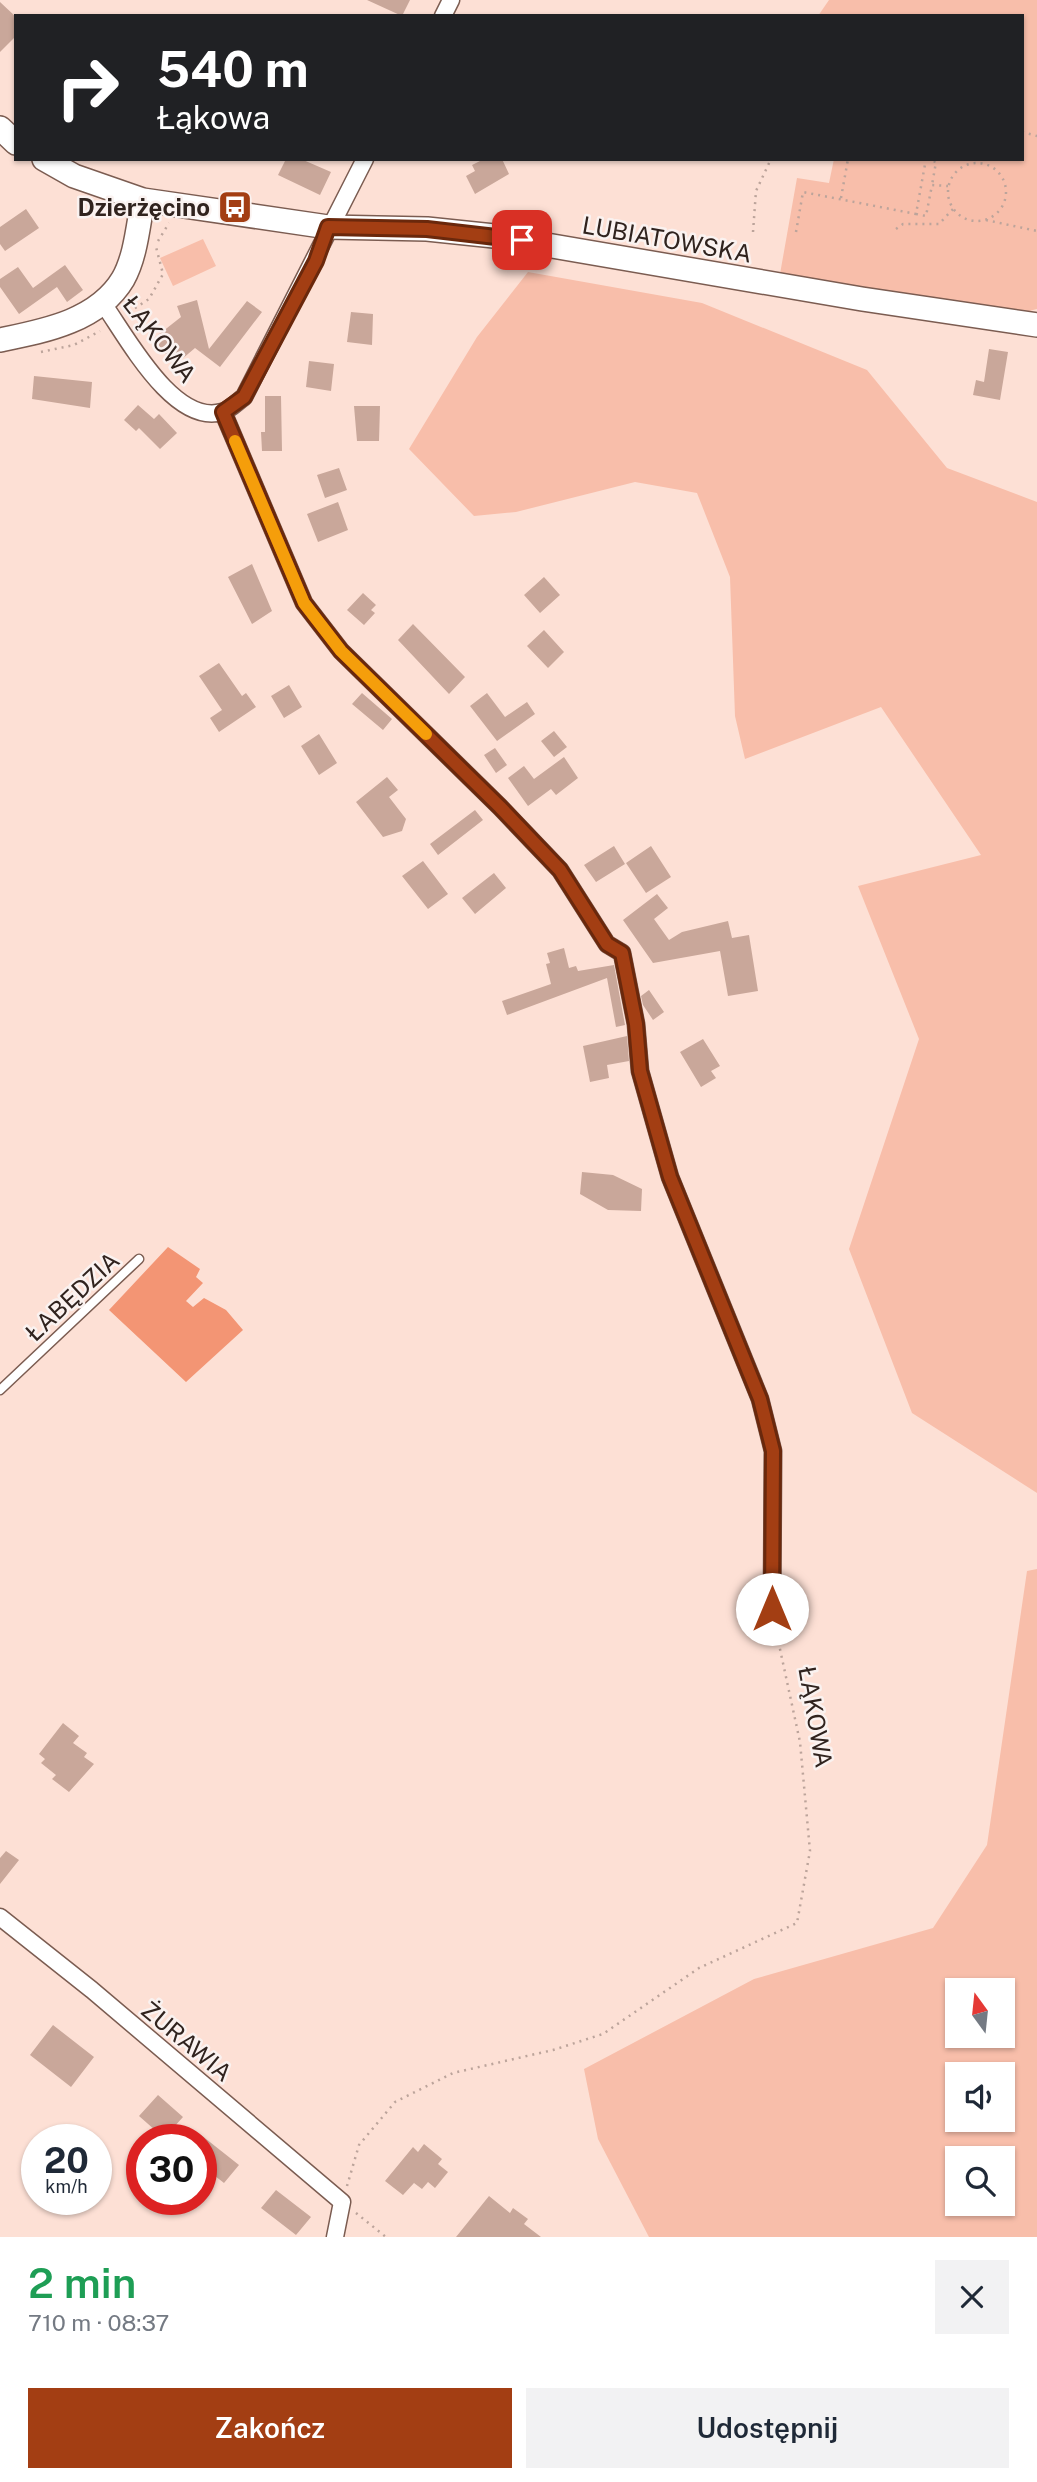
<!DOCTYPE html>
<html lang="pl">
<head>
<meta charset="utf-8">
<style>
	:root { --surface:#fff; --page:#f2f2f3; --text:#1f2937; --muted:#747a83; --accent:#a33e13 }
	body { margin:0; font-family:"Public Sans",sans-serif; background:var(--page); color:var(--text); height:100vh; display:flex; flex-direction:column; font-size:26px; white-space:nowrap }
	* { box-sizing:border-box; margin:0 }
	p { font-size:23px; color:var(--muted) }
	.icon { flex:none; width:38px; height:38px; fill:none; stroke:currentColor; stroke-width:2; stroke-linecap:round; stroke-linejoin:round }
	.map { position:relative; height:2237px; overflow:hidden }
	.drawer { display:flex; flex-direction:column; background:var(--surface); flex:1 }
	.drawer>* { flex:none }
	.banner { position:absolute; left:14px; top:14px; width:1010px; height:147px; border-radius:0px; box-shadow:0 2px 5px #0004; background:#202124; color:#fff; overflow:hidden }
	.needle { width:46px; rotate:345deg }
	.fabs { position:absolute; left:945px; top:1978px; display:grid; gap:14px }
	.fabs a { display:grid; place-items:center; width:70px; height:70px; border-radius:0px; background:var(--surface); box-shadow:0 2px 5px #0004; font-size:35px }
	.speed { position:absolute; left:21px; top:2124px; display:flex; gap:14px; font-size:35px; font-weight:700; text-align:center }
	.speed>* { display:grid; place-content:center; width:91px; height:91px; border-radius:50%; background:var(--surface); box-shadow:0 2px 5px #0004; line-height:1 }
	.speed small { font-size:18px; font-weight:400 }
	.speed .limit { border:10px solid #d22; background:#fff; color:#111 }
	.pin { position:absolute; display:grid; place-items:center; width:60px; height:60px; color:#fff; margin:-30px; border-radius:14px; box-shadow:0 4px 10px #0006 }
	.me { position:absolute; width:77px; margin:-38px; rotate:0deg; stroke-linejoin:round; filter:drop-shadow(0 0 5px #0008) }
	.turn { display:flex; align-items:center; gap:24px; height:147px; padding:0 28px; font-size:32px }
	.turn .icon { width:91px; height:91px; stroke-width:2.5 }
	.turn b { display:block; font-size:49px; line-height:60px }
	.round { display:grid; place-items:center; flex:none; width:74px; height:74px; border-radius:0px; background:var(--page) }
	.overview { display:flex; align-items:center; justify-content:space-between; height:119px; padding:0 28px }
	h1 { font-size:42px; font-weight:600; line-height:52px; color:#1e9e55 }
	.button { display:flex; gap:14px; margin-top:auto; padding:14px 28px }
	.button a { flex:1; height:80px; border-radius:0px; background:var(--accent); color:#fff; font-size:28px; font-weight:600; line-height:80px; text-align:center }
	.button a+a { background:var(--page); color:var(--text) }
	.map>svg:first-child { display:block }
</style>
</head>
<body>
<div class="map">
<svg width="1037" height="2237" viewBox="0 0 1037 2237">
	<rect width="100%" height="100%" fill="#fde0d5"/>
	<path fill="#f8beaa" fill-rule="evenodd" d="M 829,0 L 1037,0 L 1037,309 L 1021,313 L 780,274 L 797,178 L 829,183 L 834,159 L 1022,159 L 1022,16 L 818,16 Z
		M 203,239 L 216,266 L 173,286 L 160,258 Z
		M 528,272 L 702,303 L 867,370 L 947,468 L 1037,502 L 1037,1493 L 912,1413 L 849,1249 L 919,1039 L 858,886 L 981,855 L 881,707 L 745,759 L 735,716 L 730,577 L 697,493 L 635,482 L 516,512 L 474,516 L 409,449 L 477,337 Z
		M 1037,1569 L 1037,2237 L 649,2237 L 598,2139 L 584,2069 L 754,1979 L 933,1928 L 987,1845 L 1027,1571 ZM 957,1990 L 1003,1990 L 1003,2035 L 957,2035 ZM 957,2074 L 1003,2074 L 1003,2119 L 957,2119 ZM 957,2158 L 1003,2158 L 1003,2203 L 957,2203 Z"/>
	<path fill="#f39574" d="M 168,1247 L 200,1269 L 196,1277 L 203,1283 L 186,1301 L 193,1307 L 204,1298 L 226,1310 L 243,1330 L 186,1382 L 109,1310 Z"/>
	<path fill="#c9a79a" d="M 367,0 L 410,0 L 402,16 Z
		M 0,2 L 16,17 L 16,36 L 0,52 Z
		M 286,159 L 301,159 L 331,172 L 320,195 L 278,175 Z
		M 484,159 L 502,159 L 509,174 L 475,194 L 466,176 L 475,171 L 472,165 Z
		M 26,209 L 39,228 L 5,251 L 0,244 L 0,227 Z
		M 65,265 L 83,290 L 67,302 L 57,287 L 19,314 L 0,287 L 0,279 L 18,267 L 33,288 Z
		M 197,300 L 209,349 L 247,301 L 262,312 L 220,367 L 195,348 L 175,365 L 153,339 L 181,317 L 177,306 Z
		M 351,312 L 373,314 L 372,345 L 347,342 Z
		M 989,349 L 1008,352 L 1000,400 L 973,395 L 976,380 L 984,382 Z
		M 309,361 L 334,364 L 331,391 L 306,387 Z
		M 34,376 L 92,382 L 90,408 L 32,399 Z
		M 265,396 L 281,396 L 282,451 L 262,451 L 261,432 L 265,432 Z
		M 138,405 L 154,419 L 159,414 L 177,433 L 160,449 L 139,428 L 136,431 L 124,420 Z
		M 354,406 L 380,406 L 379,441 L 357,441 Z
		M 339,468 L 347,490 L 325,498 L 317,475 Z
		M 338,502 L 348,530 L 318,542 L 307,514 Z
		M 252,564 L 272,611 L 252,624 L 228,577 Z
		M 544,577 L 560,595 L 540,613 L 524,595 Z
		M 363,593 L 376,605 L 371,610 L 375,613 L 364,625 L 347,610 Z
		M 413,624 L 465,677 L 449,694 L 398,640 Z
		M 544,630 L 564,652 L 548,668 L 527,646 Z
		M 219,663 L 242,696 L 246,693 L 256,707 L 219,732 L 210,718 L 222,710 L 199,676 Z
		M 289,685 L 302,707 L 284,718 L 271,696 Z
		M 362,693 L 392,719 L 383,730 L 352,704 Z
		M 487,693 L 505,717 L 527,702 L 535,714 L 497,741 L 470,706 Z
		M 554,731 L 567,747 L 554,757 L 541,741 Z
		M 319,734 L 337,763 L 319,775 L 301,746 Z
		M 495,748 L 507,765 L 496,773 L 484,755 Z
		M 564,757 L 578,778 L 556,795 L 551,789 L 528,806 L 508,778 L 524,766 L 534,779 Z
		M 387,777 L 398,790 L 389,797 L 406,819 L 402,831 L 383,837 L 356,802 Z
		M 475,810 L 483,820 L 438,855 L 430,844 Z
		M 614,846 L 625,864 L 596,882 L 584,865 Z
		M 651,846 L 671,877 L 646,893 L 626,863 Z
		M 423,861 L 448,894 L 428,909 L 402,876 Z
		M 494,873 L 506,888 L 475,914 L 462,898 Z
		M 657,894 L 668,908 L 654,919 L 669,940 L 682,932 L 728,921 L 732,938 L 749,935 L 758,991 L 728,996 L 720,951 L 653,963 L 623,920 Z
		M 564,948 L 569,968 L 576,966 L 578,971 L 614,965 L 625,1025 L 616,1027 L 607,978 L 507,1015 L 502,1001 L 551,984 L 546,964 L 550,963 L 547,953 Z
		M 649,990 L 664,1012 L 653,1020 L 643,1005 L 641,996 Z
		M 627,1036 L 629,1061 L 607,1065 L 609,1078 L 590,1082 L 583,1046 Z
		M 703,1039 L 720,1066 L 711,1071 L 716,1078 L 701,1087 L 680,1052 Z
		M 582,1172 L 613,1175 L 642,1189 L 641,1211 L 608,1210 L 580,1194 Z
		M 63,1723 L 79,1736 L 73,1743 L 87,1753 L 84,1757 L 94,1764 L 69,1792 L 52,1779 L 56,1775 L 41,1763 L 45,1759 L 39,1754 Z
		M 6,1851 L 19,1860 L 0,1884 L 0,1858 Z
		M 53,2025 L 94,2057 L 71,2087 L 30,2055 Z
		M 158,2095 L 183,2117 L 164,2138 L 139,2116 Z
		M 201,2135 L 239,2165 L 224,2183 L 201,2165 Z
		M 424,2144 L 442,2159 L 438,2164 L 448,2172 L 435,2188 L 428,2182 L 422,2189 L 414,2183 L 403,2195 L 385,2181 L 413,2147 L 418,2152 Z
		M 276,2190 L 311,2217 L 296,2235 L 261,2208 Z
		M 489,2196 L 510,2213 L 513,2208 L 528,2219 L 524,2224 L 541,2237 L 456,2237 Z"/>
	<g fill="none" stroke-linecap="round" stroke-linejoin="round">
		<g stroke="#7b5c51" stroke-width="11">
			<path id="lane" d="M 0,1390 L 139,1259"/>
		</g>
		<g stroke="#7b5c51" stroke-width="19">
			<path id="street" d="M 443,16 L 451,0
				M 102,302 C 126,335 173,426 222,412 C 230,410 238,401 244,397 L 365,159
				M 223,412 L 304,603 L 341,651 L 500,807 L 560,870 L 607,944 L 622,953 L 636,1024 L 640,1071 L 670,1177 L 760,1399 L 773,1451 L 772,1610
				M 0,1917 L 92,1990 L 342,2202 L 335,2237"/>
		</g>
		<g stroke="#7b5c51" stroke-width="26">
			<path id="secondary" d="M 0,128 L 16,143
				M 44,159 L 74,176 L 143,200 L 328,227 L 427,229 L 494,236 L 862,299 L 1037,325
				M 0,340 C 44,331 98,321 123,279 C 136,256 138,225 143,200"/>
		</g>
		<path stroke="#bca49b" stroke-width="2.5" stroke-dasharray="2 5" stroke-linecap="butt" d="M 1022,132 L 1037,136
			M 927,159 L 936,162 L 932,185
			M948 192a29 29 0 1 1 58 0a29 29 0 1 1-58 0Z
			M 841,198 L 848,159
			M 916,214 L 926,216 L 932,185 L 948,186
			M 986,220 L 1037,231
			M 896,229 L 903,224 L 939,224 L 953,209
			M 753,232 L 756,191 L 771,159
			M 796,232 L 803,192 L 916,214 L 926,159
			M 158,241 L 169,223
			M 129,312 L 149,299 L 163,274 L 156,247
			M 41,352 L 74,345 L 100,331
			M 347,2186 L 359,2145 L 395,2102 L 453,2073 L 553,2050 L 603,2034 L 699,1968 L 797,1923 L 810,1851 L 800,1742 L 775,1626
			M 356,2213 L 386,2237"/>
		<use href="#lane" stroke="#fff" stroke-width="8"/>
		<use href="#street" stroke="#fff" stroke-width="16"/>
		<use href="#secondary" stroke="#fff" stroke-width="23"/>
	</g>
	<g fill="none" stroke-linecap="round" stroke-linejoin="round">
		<g stroke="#6a280c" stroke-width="18">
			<path id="route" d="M 522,240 L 427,229 L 328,227 L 316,261 L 244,397 L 223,412 L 304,603 L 341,651 L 500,807 L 560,870 L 607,944 L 622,953 L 636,1024 L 640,1071 L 670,1177 L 760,1399 L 773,1451 L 772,1609"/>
		</g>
		<use href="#route" stroke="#a33e13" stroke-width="12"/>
		<path stroke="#f59e0b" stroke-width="12" d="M 235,441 L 304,603 L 341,651 L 426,734"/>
	</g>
	<defs>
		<g id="bus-square" transform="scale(1.75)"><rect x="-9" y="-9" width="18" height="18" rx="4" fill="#a33e13" stroke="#faf2f0"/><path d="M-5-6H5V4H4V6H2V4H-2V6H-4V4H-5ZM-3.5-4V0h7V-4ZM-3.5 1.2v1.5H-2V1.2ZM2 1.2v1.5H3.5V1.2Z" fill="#fff"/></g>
	</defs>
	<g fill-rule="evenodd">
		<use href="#bus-square" x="235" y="207"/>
	</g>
	<g text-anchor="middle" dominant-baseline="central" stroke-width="5" stroke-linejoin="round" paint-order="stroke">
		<g font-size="24" font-weight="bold" fill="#30231e" stroke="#faf2f0" text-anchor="end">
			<text x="210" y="207">Dzierżęcino</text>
		</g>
		<g font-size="24" fill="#30231e" stroke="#faf2f0">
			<text transform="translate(667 239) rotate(10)">LUBIATOWSKA</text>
			<text transform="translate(160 339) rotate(52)">ŁĄKOWA</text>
			<text transform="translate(72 1296) rotate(-43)">ŁABĘDZIA</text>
			<text transform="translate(816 1717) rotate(80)">ŁĄKOWA</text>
			<text transform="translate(187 2041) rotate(40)">ŻURAWIA</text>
		</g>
	</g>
</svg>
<div class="fabs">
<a><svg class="needle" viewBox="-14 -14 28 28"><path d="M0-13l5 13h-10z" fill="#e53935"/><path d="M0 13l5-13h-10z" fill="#747a83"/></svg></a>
<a><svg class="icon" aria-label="sound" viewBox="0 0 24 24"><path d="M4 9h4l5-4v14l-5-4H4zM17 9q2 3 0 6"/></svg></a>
<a><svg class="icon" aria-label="search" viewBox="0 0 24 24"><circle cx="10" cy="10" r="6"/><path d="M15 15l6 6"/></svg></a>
</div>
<div class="speed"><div>20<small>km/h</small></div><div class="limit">30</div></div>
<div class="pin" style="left:522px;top:240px;background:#d93025"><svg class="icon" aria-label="arrive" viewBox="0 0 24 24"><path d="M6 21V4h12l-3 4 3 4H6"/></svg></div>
<svg class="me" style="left:772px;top:1609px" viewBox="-20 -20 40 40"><circle r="19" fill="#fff"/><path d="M0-13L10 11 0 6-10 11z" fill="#a33e13"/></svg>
<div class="banner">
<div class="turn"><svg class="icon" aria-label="right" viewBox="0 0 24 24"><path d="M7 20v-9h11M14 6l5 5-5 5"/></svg><div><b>540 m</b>Łąkowa</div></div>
</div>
</div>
<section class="drawer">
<div class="overview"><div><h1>2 min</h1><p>710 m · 08:37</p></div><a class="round"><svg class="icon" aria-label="close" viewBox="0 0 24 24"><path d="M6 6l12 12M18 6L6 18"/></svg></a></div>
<div class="button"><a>Zakończ</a><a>Udostępnij</a></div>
</section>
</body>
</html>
